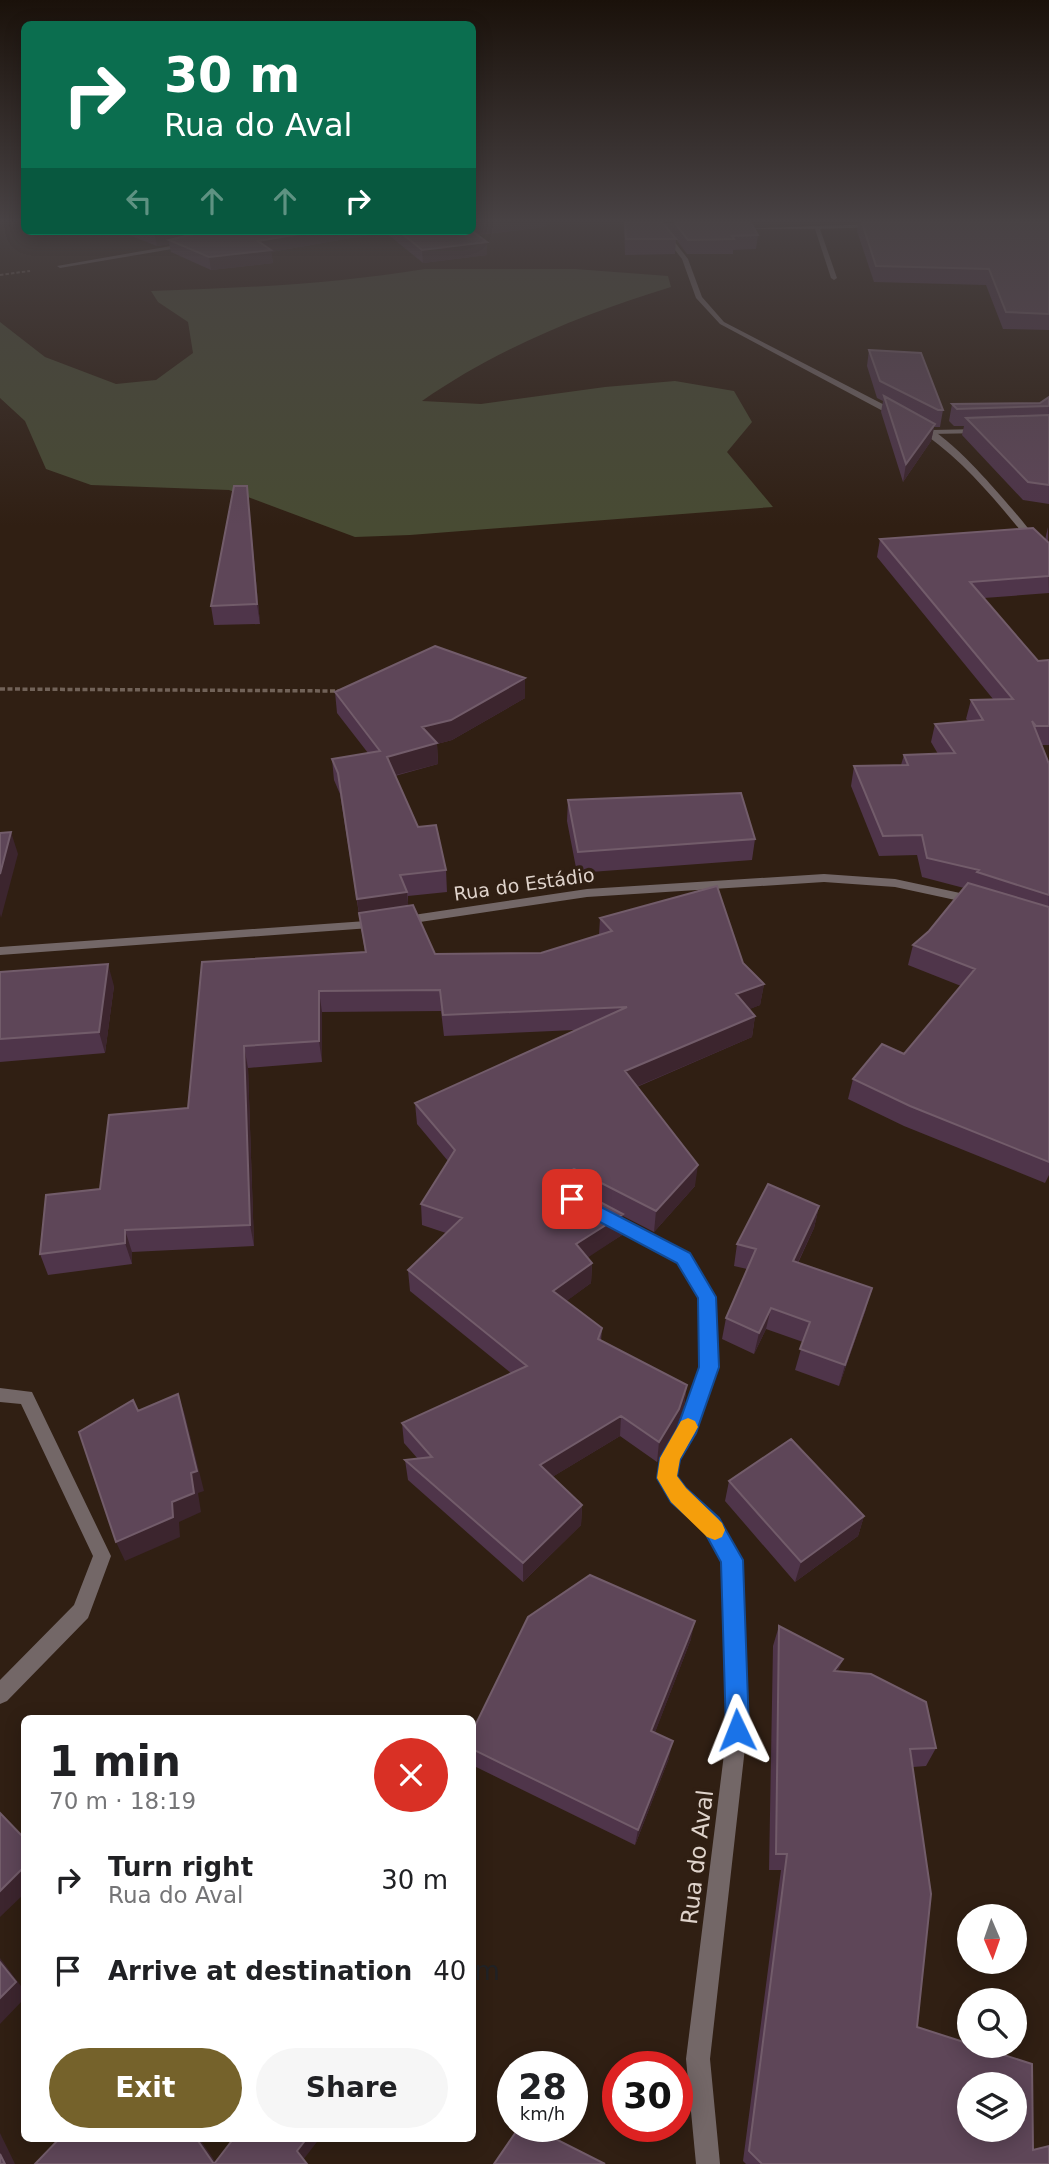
<!DOCTYPE html>
<html lang="en">
<head>
<meta charset="utf-8">
<style>
	:root { --surface:#fff; --page:#f6f6f6; --text:#202124; --muted:#757577; --accent:#75622b }
	body { margin:0; font-family:"DejaVu Sans",sans-serif; background:var(--page); color:var(--text); height:100vh; display:flex; flex-direction:column; font-size:26px; white-space:nowrap }
	* { box-sizing:border-box; margin:0 }
	p { font-size:23px; color:var(--muted) }
	.icon { flex:none; width:38px; height:38px; fill:none; stroke:currentColor; stroke-width:2; stroke-linecap:round; stroke-linejoin:round }
	.map { position:relative; flex:1; overflow:hidden }
	.drawer { position:absolute; left:21px; top:1715px; width:455px; height:427px; display:flex; flex-direction:column; background:var(--surface); border-radius:10px; box-shadow:0 4px 18px #0003 }
	.drawer>* { flex:none }
	.guide { position:absolute; left:21px; top:21px; width:455px; height:214px; border-radius:10px; box-shadow:0 4px 18px #0003; background:#0b6e4f; color:#fff; overflow:hidden }
	.needle { width:46px; rotate:178deg }
	.controls { position:absolute; left:957px; top:1904px; display:grid; gap:14px }
	.controls a { display:grid; place-items:center; width:70px; height:70px; border-radius:50%; background:var(--surface); box-shadow:0 4px 18px #0003; font-size:35px }
	.speed { position:absolute; left:497px; top:2051px; display:flex; gap:14px; font-size:35px; font-weight:700; text-align:center }
	.speed>* { display:grid; place-content:center; width:91px; height:91px; border-radius:50%; background:var(--surface); box-shadow:0 4px 18px #0003; line-height:1 }
	.speed small { font-size:18px; font-weight:400 }
	.speed .limit { border:10px solid #d22; background:#fff; color:#111 }
	.pin { position:absolute; display:grid; place-items:center; width:60px; height:60px; color:#fff; margin:-30px; border-radius:14px; box-shadow:0 4px 10px #0006 }
	.me { position:absolute; width:77px; margin:-38px; rotate:358deg; stroke-linejoin:round; filter:drop-shadow(0 0 5px #0008) }
	.turn { display:flex; align-items:center; gap:24px; height:147px; padding:0 28px; font-size:32px }
	.turn .icon { width:91px; height:91px; stroke-width:2.5 }
	.turn b { display:block; font-size:49px; line-height:60px }
	.lanes { display:flex; align-items:center; height:66px; padding:0 28px; background:#0003; justify-content:center; gap:35px; direction:ltr }
	.lanes .off { opacity:.35 }
	.round { display:grid; place-items:center; flex:none; width:74px; height:74px; border-radius:37px; background:var(--page) }
	.head { display:flex; align-items:center; justify-content:space-between; height:119px; padding:0 28px }
	h1 { font-size:42px; font-weight:600; line-height:52px }
	.primary-button { display:flex; gap:14px; margin-top:auto; padding:14px 28px }
	.primary-button a { flex:1; height:80px; border-radius:42px; background:var(--accent); color:#fff; font-size:28px; font-weight:600; line-height:80px; text-align:center }
	.primary-button a+a { background:var(--page); color:var(--text) }
	ul { padding:0; list-style:none }
	li { display:flex; align-items:center; gap:21px; height:91px; padding:0 28px }
	li div { flex:1 }
	li b { display:block; font-size:26px }
	li em { font-style:normal }
	.map>svg:first-child { display:block }
</style>
</head>
<body>
<div class="map">
<svg width="1049" height="2164" viewBox="0 0 1049 2164">
	<rect width="100%" height="100%" fill="#301f13"/>
	<path fill="#484b33" d="M 425,269 L 575,269 L 668,276 L 671,287 C 585,313 496,349 422,401 L 481,404 L 605,387 L 675,381 L 734,391 L 752,422 L 727,452 L 773,507 L 410,535 L 355,537 L 229,490 L 91,485 L 46,469 L 25,421 L 0,398 L 0,322 L 45,357 L 116,384 L 156,380 L 193,353 L 188,322 L 158,302 L 151,291 C 243,288 334,284 425,269 Z"/>
	<g fill="none" stroke-linecap="round" stroke-linejoin="round">
		<path stroke="#716258" stroke-width="2" stroke-dasharray="3.5 2" stroke-linecap="butt" d="M 0,275 L 30,271"/>
		<path stroke="#716258" stroke-width="3.5" stroke-dasharray="5 2.5" stroke-linecap="butt" d="M 0,689 L 341,691"/>
		<path fill="#736767" fill-rule="evenodd" d="M 875,224 L 877,227 L 820,229 L 837,278 L 834,280 L 831,278 L 815,229 L 735,229 Z
			M 188,243 L 190,246 L 60,268 L 57,266 Z
			M 981,429 L 985,431 L 984,433 L 931,434 L 927,432 L 931,430 Z
			M 824,874 L 895,879 L 974,896 L 980,900 L 974,904 L 895,887 L 824,882 L 587,897 L 400,925 L 394,921 L 400,917 L 587,889 Z
			M 380,920 L 386,924 L 384,927 L 0,955 L 0,947 Z
			M 607,1211 L 690,1254 L 715,1297 L 717,1367 L 695,1433 L 679,1460 L 676,1477 L 684,1489 L 719,1519 L 741,1560 L 747,1730 L 710,2059 L 720,2164 L 696,2164 L 686,2059 L 727,1730 L 723,1561 L 705,1531 L 672,1501 L 658,1478 L 661,1458 L 678,1430 L 701,1367 L 699,1298 L 678,1262 L 602,1221 L 599,1217 L 602,1213 Z
			M 0,1388 L 32,1392 L 111,1556 L 88,1618 L 7,1701 L 0,1704 L 0,1680 L 74,1605 L 93,1556 L 21,1404 L 0,1402 Z"/>
		<path fill="#736767" fill-rule="evenodd" d="M 654,223 L 660,223 L 688,259 L 702,297 L 724,322 L 902,414 L 902,418 L 896,418 L 720,324 L 696,298 L 682,259 Z
			M 914,423 C 946,423 1027,527 1049,554 L 1049,562 L 1046,561 C 1005,513 968,461 914,427 Z"/>
	</g>
	<path fill="#4f354a" d="M 624,223 L 751,223 L 758,235 L 756,249 L 733,250 L 733,254 L 687,254 L 676,239 L 675,254 L 625,255 Z
		M 858,223 L 1049,223 L 1049,330 L 1003,329 L 986,285 L 874,282 L 857,231 Z
		M 546,227 L 477,235 L 487,255 L 423,263 L 385,232 L 271,252 L 273,263 L 211,270 L 171,252 L 169,244 L 157,246 L 129,235 L 129,231 L 472,231 Z
		M 869,350 L 943,410 L 940,427 L 934,427 L 931,441 L 903,482 L 881,412 L 883,401 L 877,398 L 867,366 Z
		M 1049,397 L 1049,504 L 1023,500 L 962,435 L 964,426 L 954,426 L 949,421 L 952,404 L 1040,403 Z
		M 247,486 L 260,624 L 214,625 L 211,606 Z
		M 1048,527 L 1049,593 L 984,598 L 1038,661 L 1049,660 L 1049,745 L 1041,745 L 1049,764 L 1049,1175 L 1045,1183 L 904,1126 L 848,1099 L 853,1079 L 904,1054 L 961,986 L 908,965 L 913,945 L 929,931 L 964,888 L 922,877 L 917,855 L 879,856 L 851,786 L 854,766 L 901,765 L 904,755 L 938,754 L 931,742 L 935,724 L 968,721 L 966,719 L 971,700 L 993,699 L 877,557 L 880,539 L 1045,540 Z
		M 335,692 L 525,698 L 452,740 L 437,744 L 438,764 L 395,776 L 418,827 L 446,870 L 447,892 L 408,896 L 408,905 L 435,954 L 541,953 L 599,935 L 600,918 L 743,963 L 764,984 L 760,1005 L 749,1009 L 755,1016 L 752,1037 L 637,1087 L 695,1186 L 654,1232 L 623,1216 L 622,1235 L 587,1257 L 592,1263 L 591,1283 L 566,1301 L 602,1328 L 601,1341 L 687,1385 L 684,1406 L 676,1429 L 657,1462 L 620,1436 L 552,1477 L 582,1505 L 581,1525 L 523,1582 L 408,1480 L 405,1460 L 418,1459 L 404,1443 L 402,1423 L 511,1373 L 410,1291 L 408,1270 L 446,1233 L 422,1225 L 421,1204 L 448,1161 L 417,1124 L 415,1103 L 575,1030 L 444,1036 L 441,1011 L 322,1012 L 322,1062 L 248,1068 L 254,1246 L 132,1252 L 132,1264 L 48,1275 L 40,1254 L 100,1189 L 188,1108 L 202,962 L 365,952 L 340,794 L 334,780 L 332,759 L 368,753 L 337,713 Z
		M 568,800 L 755,839 L 752,860 L 577,873 L 567,821 Z
		M 0,972 L 114,986 L 105,1053 L 0,1062 Z
		M 819,1206 L 814,1228 L 798,1263 L 866,1309 L 839,1386 L 795,1370 L 803,1342 L 766,1329 L 754,1354 L 722,1339 L 726,1318 L 747,1269 L 734,1266 L 737,1244 Z
		M 729,1481 L 864,1516 L 858,1536 L 795,1582 L 725,1501 Z
		M 779,1626 L 936,1748 L 926,1766 L 913,1767 L 917,2027 L 1033,2150 L 1049,2164 L 746,2164 L 743,2161 L 781,1870 L 769,1870 L 773,1646 Z
		M 691,1639 L 655,1732 L 669,1758 L 635,1845 L 472,1765 L 472,1732 Z"/>
	<path fill="#3c252e" d="M 472,223 L 546,223 L 546,227 L 462,236 L 472,231 Z
		M 161,231 L 226,231 L 169,240 L 169,244 L 157,246 L 154,232 Z
		M 317,231 L 385,231 L 385,232 L 271,252 L 273,263 L 211,270 L 209,257 L 258,241 Z
		M 487,242 L 487,255 L 423,263 L 422,250 Z
		M 935,424 L 931,441 L 903,482 L 906,464 Z
		M 247,486 L 249,504 L 260,624 L 257,604 Z
		M 525,678 L 525,698 L 452,740 L 437,744 L 438,764 L 388,777 L 387,757 L 422,727 Z
		M 11,832 L 18,854 L 1,918 L 0,914 L 0,874 Z
		M 407,892 L 409,913 L 360,921 L 357,899 Z
		M 108,964 L 114,986 L 105,1053 L 99,1032 Z
		M 764,984 L 760,1005 L 733,1016 L 736,994 Z
		M 319,991 L 322,1012 L 322,1062 L 319,1041 Z
		M 755,1016 L 752,1037 L 624,1092 L 625,1071 Z
		M 244,1046 L 248,1068 L 254,1246 L 250,1225 Z
		M 698,1165 L 695,1186 L 654,1232 L 656,1211 Z
		M 574,1169 L 573,1191 L 562,1197 L 563,1176 Z
		M 819,1206 L 814,1228 L 788,1283 L 793,1261 Z
		M 623,1214 L 622,1235 L 575,1266 L 576,1244 Z
		M 125,1230 L 132,1252 L 132,1264 L 125,1243 Z
		M 592,1263 L 591,1283 L 552,1312 L 553,1291 Z
		M 872,1288 L 866,1309 L 839,1386 L 845,1365 Z
		M 771,1308 L 766,1329 L 754,1354 L 759,1333 Z
		M 687,1385 L 684,1406 L 676,1429 L 657,1462 L 659,1442 Z
		M 178,1394 L 185,1415 L 204,1491 L 198,1493 L 201,1512 L 179,1522 L 180,1537 L 125,1561 L 116,1542 L 172,1502 Z
		M 621,1416 L 620,1436 L 539,1485 L 540,1465 Z
		M 582,1505 L 581,1525 L 523,1582 L 523,1563 Z
		M 864,1516 L 858,1536 L 795,1582 L 801,1562 Z
		M 695,1621 L 691,1639 L 649,1748 L 651,1731 Z
		M 843,1659 L 835,1679 L 834,1671 Z
		M 673,1741 L 669,1758 L 635,1845 L 638,1830 Z
		M 24,1867 L 24,1894 L 0,1917 L 0,1891 Z
		M 0,1958 L 24,1990 L 24,1999 L 0,2024 Z
		M 0,2133 L 15,2164 L 5,2164 L 0,2154 Z
		M 196,2138 L 199,2138 L 217,2164 L 214,2164 Z
		M 307,2138 L 320,2138 L 303,2160 L 297,2151 Z"/>
	<path fill="#5e4658" stroke="#725c6a" stroke-width="2" fill-rule="evenodd" d="M 625,223 L 663,223 L 676,239 L 626,239 Z
		M 675,223 L 751,223 L 758,235 L 732,236 L 734,239 L 688,240 Z
		M 862,223 L 1049,223 L 1049,314 L 1006,312 L 989,269 L 876,266 Z
		M 206,231 L 243,231 L 246,233 L 244,231 L 317,231 L 258,241 L 271,250 L 209,257 L 169,240 Z
		M 399,231 L 472,231 L 487,242 L 422,250 Z
		M 869,350 L 921,353 L 943,410 L 938,410 L 880,381 Z
		M 884,396 L 935,424 L 906,464 Z
		M 1049,397 L 1049,406 L 957,409 L 952,404 L 1040,403 Z
		M 1049,415 L 1049,485 L 1028,482 L 966,418 Z
		M 234,486 L 247,486 L 257,604 L 211,606 Z
		M 1033,528 L 1049,543 L 1049,576 L 970,582 L 1038,661 L 1049,660 L 1049,726 L 1036,726 L 1032,721 L 1049,764 L 1049,895 L 977,872 L 979,870 L 927,858 L 922,835 L 883,836 L 854,766 L 908,765 L 904,755 L 955,753 L 935,724 L 983,720 L 971,700 L 1013,699 L 880,539 Z
		M 435,646 L 525,678 L 451,720 L 422,727 L 437,743 L 387,757 L 418,827 L 436,825 L 446,870 L 400,875 L 407,892 L 357,899 L 338,773 L 332,759 L 380,751 L 335,692 Z
		M 741,793 L 755,839 L 578,852 L 568,800 Z
		M 11,832 L 0,874 L 0,833 Z
		M 968,883 L 1049,907 L 1049,1162 L 910,1106 L 853,1079 L 882,1044 L 904,1054 L 975,969 L 913,945 L 929,931 Z
		M 717,886 L 743,963 L 764,984 L 736,994 L 755,1016 L 625,1071 L 698,1165 L 656,1211 L 574,1169 L 563,1176 L 566,1184 L 623,1214 L 576,1244 L 592,1263 L 553,1291 L 602,1328 L 598,1339 L 687,1385 L 679,1409 L 659,1442 L 621,1416 L 540,1465 L 582,1505 L 523,1563 L 405,1460 L 432,1457 L 402,1423 L 527,1366 L 408,1270 L 462,1218 L 421,1204 L 455,1150 L 415,1103 L 627,1007 L 443,1015 L 440,990 L 319,991 L 319,1041 L 244,1046 L 250,1225 L 125,1230 L 125,1243 L 40,1254 L 46,1195 L 100,1189 L 109,1115 L 188,1108 L 202,962 L 366,952 L 359,913 L 413,905 L 435,954 L 541,953 L 612,931 L 600,918 Z
		M 108,964 L 99,1032 L 0,1039 L 0,972 Z
		M 768,1184 L 819,1206 L 793,1261 L 872,1288 L 845,1365 L 800,1349 L 810,1322 L 771,1308 L 759,1333 L 726,1318 L 756,1249 L 737,1244 Z
		M 178,1394 L 197,1471 L 191,1473 L 194,1493 L 172,1502 L 173,1517 L 116,1542 L 79,1432 L 133,1400 L 138,1411 Z
		M 791,1439 L 864,1516 L 801,1562 L 729,1481 Z
		M 590,1575 L 695,1621 L 651,1731 L 673,1741 L 638,1830 L 472,1749 L 472,1732 L 528,1617 Z
		M 779,1626 L 843,1659 L 834,1671 L 871,1674 L 926,1702 L 936,1748 L 910,1749 L 931,1894 L 917,2027 L 970,2044 L 970,2046 L 976,2046 L 1032,2064 L 1033,2150 L 1049,2146 L 1049,2164 L 762,2164 L 749,2151 L 787,1854 L 776,1854 ZM 970,2084 L 1015,2084 L 1015,2130 L 970,2130 Z
		M 0,1813 L 24,1838 L 24,1867 L 0,1891 Z
		M 0,1962 L 16,1982 L 0,1998 Z
		M 520,2126 L 530,2126 L 605,2164 L 494,2164 Z
		M 60,2138 L 196,2138 L 214,2164 L 234,2138 L 307,2138 L 297,2151 L 307,2164 L 35,2164 Z
		M 0,2154 L 5,2164 L 0,2164 Z"/>
	<linearGradient id="sky" x2="0" y2="1"><stop stop-color="#1a110a"/><stop offset="0.42" stop-color="#484244"/><stop offset="1" stop-color="#484244" stop-opacity="0"/></linearGradient>
	<rect width="1049" height="526" fill="url(#sky)"/>
	<path fill="#1a73e8" stroke="#114b97" stroke-width="2" d="M 572,1192 L 690,1253 L 716,1297 L 719,1367 L 696,1433 L 680,1460 L 677,1476 L 686,1488 L 719,1518 L 743,1560 L 749,1730 L 746,1738 L 737,1742 L 729,1738 L 726,1730 L 721,1562 L 704,1531 L 671,1502 L 657,1478 L 660,1458 L 677,1429 L 699,1367 L 698,1298 L 677,1263 L 566,1204 L 563,1199 L 566,1194 Z"/>
	<path fill="#f59e0b" d="M 688,1418 L 695,1421 L 698,1427 L 680,1459 L 677,1476 L 686,1488 L 722,1523 L 725,1530 L 722,1537 L 715,1540 L 707,1537 L 671,1502 L 657,1478 L 660,1458 L 681,1421 Z"/>
	<g text-anchor="middle" dominant-baseline="central" stroke-width="7" stroke-linejoin="round" paint-order="stroke">
		<g font-size="19" fill="#dfd3cb" stroke="#301f13">
			<text transform="translate(524 884) rotate(-8)">Rua do Estádio</text>
		</g>
		<g font-size="23" fill="#dfd3cb" stroke="#301f13">
			<text transform="translate(697 1857) rotate(-83)">Rua do Aval</text>
		</g>
	</g>
</svg>
<div class="controls">
<a><svg class="needle" viewBox="-14 -14 28 28"><path d="M0-13l5 13h-10z" fill="#e53935"/><path d="M0 13l5-13h-10z" fill="#757577"/></svg></a>
<a><svg class="icon" aria-label="search" viewBox="0 0 24 24"><circle cx="10" cy="10" r="6"/><path d="M15 15l6 6"/></svg></a>
<a><svg class="icon" aria-label="layers" viewBox="0 0 24 24"><path d="M12 4l9 5-9 5-9-5zM3 14l9 5 9-5"/></svg></a>
</div>
<div class="speed"><div>28<small>km/h</small></div><div class="limit">30</div></div>
<div class="pin" style="left:572px;top:1199px;background:#d93025"><svg class="icon" aria-label="arrive" viewBox="0 0 24 24"><path d="M6 21V4h12l-3 4 3 4H6"/></svg></div>
<svg class="me" style="left:737px;top:1730px" viewBox="-20 -20 40 40"><path d="M0-17L14 15 0 8-14 15z" fill="#1a73e8" stroke="#fff" stroke-width="4"/></svg>
<div class="guide">
<div class="turn"><svg class="icon" aria-label="right" viewBox="0 0 24 24"><path d="M7 20v-9h11M14 6l5 5-5 5"/></svg><div><b>30 m</b>Rua do Aval</div></div>
<div class="lanes"><svg class="icon off" aria-label="left" viewBox="0 0 24 24"><path d="M17 20v-9H6M10 6l-5 5 5 5"/></svg><svg class="icon off" aria-label="ahead" viewBox="0 0 24 24"><path d="M12 20V5M6 11l6-6 6 6"/></svg><svg class="icon off" aria-label="ahead" viewBox="0 0 24 24"><path d="M12 20V5M6 11l6-6 6 6"/></svg><svg class="icon" aria-label="right" viewBox="0 0 24 24"><path d="M7 20v-9h11M14 6l5 5-5 5"/></svg></div>
</div>
<section class="drawer">
<div class="head"><div><h1>1 min</h1><p>70 m · 18:19</p></div><a class="round" style="background:#d93025;color:#fff"><svg class="icon" aria-label="close" viewBox="0 0 24 24"><path d="M6 6l12 12M18 6L6 18"/></svg></a></div>
<ul>
<li><svg class="icon" aria-label="right" viewBox="0 0 24 24"><path d="M7 20v-9h11M14 6l5 5-5 5"/></svg><div><b>Turn right</b><p>Rua do Aval</p></div><em>30 m</em></li>
<li><svg class="icon" aria-label="arrive" viewBox="0 0 24 24"><path d="M6 21V4h12l-3 4 3 4H6"/></svg><div><b>Arrive at destination</b></div><em>40 m</em></li>
</ul>
<div class="primary-button"><a>Exit</a><a>Share</a></div>
</section>
</div>
</body>
</html>
